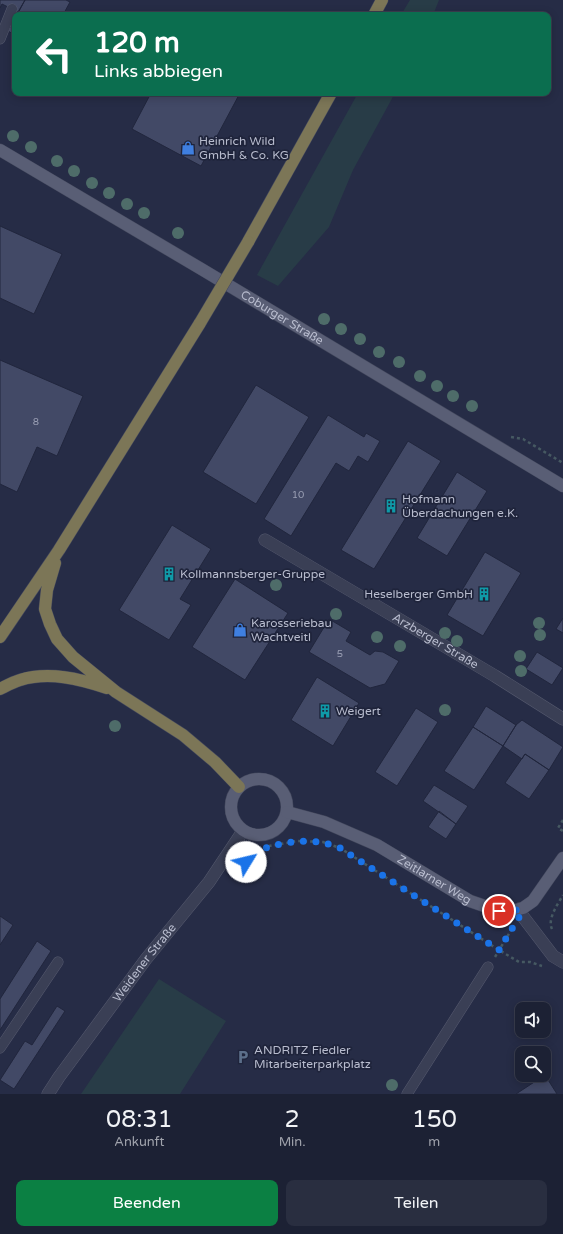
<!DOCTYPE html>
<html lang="de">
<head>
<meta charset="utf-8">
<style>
	:root { --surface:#1c2134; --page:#292e40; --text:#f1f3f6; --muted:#a0a3ac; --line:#3a3e4f; --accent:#0b8043 }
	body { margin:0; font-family:"Varela Round",sans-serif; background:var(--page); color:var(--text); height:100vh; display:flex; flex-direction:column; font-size:15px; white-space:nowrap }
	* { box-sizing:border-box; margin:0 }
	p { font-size:13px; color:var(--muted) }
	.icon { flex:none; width:22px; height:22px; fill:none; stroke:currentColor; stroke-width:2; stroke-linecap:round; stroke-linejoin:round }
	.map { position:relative; height:1094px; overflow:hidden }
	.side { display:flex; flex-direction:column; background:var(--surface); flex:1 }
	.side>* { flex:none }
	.guide { position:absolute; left:12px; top:12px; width:539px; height:84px; border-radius:8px; box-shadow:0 2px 10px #0003,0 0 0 1px var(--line); background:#0b6e4f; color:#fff; overflow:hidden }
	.controls { position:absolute; left:515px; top:1002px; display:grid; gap:8px }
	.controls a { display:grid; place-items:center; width:36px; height:36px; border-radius:8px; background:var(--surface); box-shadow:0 2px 10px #0003,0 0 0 1px var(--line); font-size:20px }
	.pin { position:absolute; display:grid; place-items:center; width:34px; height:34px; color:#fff; margin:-17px; border:2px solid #fff; border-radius:50%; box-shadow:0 1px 4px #0007 }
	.me { position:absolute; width:44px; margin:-22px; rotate:54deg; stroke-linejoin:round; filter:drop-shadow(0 0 3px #0008) }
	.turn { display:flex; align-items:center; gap:14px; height:84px; padding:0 16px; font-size:18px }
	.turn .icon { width:52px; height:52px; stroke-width:2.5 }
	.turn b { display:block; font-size:28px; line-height:34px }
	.eta { display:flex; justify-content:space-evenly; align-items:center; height:68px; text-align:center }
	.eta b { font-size:24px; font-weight:600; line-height:28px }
	.button { display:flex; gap:8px; margin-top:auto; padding:8px 16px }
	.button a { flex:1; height:46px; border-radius:8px; background:var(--accent); color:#fff; font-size:16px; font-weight:600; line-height:46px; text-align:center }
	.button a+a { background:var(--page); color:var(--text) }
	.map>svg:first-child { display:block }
</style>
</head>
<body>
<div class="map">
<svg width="563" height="1094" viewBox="0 0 563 1094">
	<rect width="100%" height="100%" fill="#262c46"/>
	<path fill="#283c47" d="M 410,0 L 439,0 L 433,15 L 401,15 Z
		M 358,93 L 395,93 L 353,170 L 329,227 L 278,286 L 257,275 Z
		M 159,979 L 226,1021 L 180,1094 L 81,1094 Z"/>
	<path fill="#424966" stroke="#21263d" d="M 0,0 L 25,0 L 18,12 L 2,4 L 0,8 Z
		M 25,0 L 66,0 L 70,2 L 63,15 L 17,15 Z
		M 15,19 L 15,35 L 8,31 Z
		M 151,93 L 240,93 L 201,166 L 132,129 Z
		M 0,226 L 62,254 L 34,314 L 0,298 Z
		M 0,360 L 83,396 L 57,456 L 37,447 L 17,492 L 0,484 Z
		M 256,385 L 309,417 L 256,504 L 203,472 Z
		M 328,415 L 364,437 L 366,433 L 380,441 L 368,462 L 358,456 L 349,471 L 336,463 L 291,536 L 264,519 Z
		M 408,441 L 441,461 L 374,569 L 341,550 Z
		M 457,472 L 487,491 L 447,556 L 417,538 Z
		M 172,525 L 211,549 L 180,599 L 191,605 L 169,640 L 119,610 Z
		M 485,552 L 521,573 L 483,636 L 447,615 Z
		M 235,579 L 288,613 L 245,680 L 192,647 Z
		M 563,618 L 563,633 L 556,629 Z
		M 329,619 L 351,632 L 346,641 L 370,655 L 375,651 L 383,652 L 399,661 L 385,684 L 370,688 L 309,652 Z
		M 537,652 L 563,668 L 552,685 L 526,669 Z
		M 317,677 L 359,703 L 333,746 L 291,720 Z
		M 486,706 L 516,725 L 503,746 L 473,727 Z
		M 416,708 L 438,722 L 397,786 L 375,772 Z
		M 522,720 L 563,747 L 549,770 L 525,754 L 522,759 L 503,746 L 516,725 Z
		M 473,727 L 503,746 L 474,790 L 444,771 Z
		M 525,754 L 549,770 L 529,799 L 505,783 Z
		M 434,785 L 468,806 L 456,824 L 423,801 Z
		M 439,811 L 456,824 L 446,839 L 428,827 Z
		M 0,916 L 13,925 L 0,945 Z
		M 37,941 L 51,951 L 0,1030 L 0,999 Z
		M 57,1006 L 65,1011 L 14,1089 L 0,1080 L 25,1041 L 32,1045 Z
		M 545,1075 L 557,1094 L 516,1094 Z"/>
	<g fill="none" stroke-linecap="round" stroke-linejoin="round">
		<g stroke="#565a6f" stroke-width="11">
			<path id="lane" d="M 0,39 L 12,9
				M 0,1048 L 58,962
				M 407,1094 L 488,967"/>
		</g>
		<g stroke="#565a6f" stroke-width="13">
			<g id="street">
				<path id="s1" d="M 265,540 L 495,676 L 563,719"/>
				<path d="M 519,909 L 521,914 L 553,956 L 563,962"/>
				<path id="s2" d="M 48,1094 L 59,1077 L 146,959 L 209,882 L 243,831"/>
			</g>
		</g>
		<g stroke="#41465b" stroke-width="13">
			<g id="primary">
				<path id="s3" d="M 0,150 L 203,270 L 563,486"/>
				<circle cx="259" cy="807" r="28"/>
				<path id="s4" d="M 287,812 L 324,822 L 377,845 L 470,901 L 499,911 L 511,912 L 519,909 L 523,908 L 533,901 L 563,858"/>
			</g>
		</g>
		<g stroke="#42475d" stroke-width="13">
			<path id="highway" d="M 374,15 L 382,0
				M 248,242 L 331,93
				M 55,563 L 47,590 L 45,609 L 50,624 L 57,639 L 73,657 L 116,692 L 183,735 L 215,762 L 239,787
				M 0,637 L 59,550 L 200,323
				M 0,689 C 6,686 13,682 20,680 C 49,671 80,679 107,688"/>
		</g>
		<path stroke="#465962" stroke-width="2.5" stroke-dasharray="3 3" stroke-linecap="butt" d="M 511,437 L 523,439 L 563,463
			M 563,820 L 558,828 L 563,831
			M 235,869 L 237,870 L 254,855 L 269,846 L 297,841 L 323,842 L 340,848 L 499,950 L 519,962 L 530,962 L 542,966
			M 552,929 C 547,919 558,904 563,895
			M 495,957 L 513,927"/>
		<use href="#lane" stroke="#3a3f55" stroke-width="10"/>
		<use href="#street" stroke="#3a3f55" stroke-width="12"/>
		<use href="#primary" stroke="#595e75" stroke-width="12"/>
		<use href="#highway" stroke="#7c7657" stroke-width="12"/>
		<g stroke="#42475d" stroke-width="13" stroke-linecap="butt">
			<path id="highway-bridge" d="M 200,323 L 248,242"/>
		</g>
		<use href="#highway-bridge" stroke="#7c7657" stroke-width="12"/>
	</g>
	<g fill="#4e6c69">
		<circle cx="13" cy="136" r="6"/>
		<circle cx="31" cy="147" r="6"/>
		<circle cx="57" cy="161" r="6"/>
		<circle cx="74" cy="171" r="6"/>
		<circle cx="92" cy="183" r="6"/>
		<circle cx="109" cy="193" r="6"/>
		<circle cx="127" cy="204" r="6"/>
		<circle cx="144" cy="213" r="6"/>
		<circle cx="178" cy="233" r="6"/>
		<circle cx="324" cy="319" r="6"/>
		<circle cx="341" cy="329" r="6"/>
		<circle cx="360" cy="339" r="6"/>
		<circle cx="379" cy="352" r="6"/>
		<circle cx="399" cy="362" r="6"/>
		<circle cx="420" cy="376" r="6"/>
		<circle cx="437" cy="386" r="6"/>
		<circle cx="453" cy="396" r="6"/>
		<circle cx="472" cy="406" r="6"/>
		<circle cx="276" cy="585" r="6"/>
		<circle cx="336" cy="614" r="6"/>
		<circle cx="539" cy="623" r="6"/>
		<circle cx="445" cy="633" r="6"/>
		<circle cx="540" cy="635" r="6"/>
		<circle cx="377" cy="637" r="6"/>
		<circle cx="457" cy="641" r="6"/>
		<circle cx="400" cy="646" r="6"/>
		<circle cx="520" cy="656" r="6"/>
		<circle cx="521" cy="671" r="6"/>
		<circle cx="445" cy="710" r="6"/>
		<circle cx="115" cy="726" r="6"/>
		<circle cx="392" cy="1085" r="6"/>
	</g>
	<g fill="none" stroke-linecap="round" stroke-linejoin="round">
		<path stroke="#1a73e8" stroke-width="7" stroke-dasharray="0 12.6" d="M 246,862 L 254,854 L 270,846 L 297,841 L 322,842 L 340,848 L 499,950 L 521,914 L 519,909 L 511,912 L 499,911"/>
	</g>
	<defs>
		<g id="shop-bare" transform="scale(1.08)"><path d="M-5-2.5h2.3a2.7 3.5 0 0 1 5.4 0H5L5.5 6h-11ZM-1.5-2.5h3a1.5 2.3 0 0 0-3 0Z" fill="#3f7fe0" stroke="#1f243b" stroke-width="2.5" paint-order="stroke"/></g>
		<g id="building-bare" transform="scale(1.08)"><path d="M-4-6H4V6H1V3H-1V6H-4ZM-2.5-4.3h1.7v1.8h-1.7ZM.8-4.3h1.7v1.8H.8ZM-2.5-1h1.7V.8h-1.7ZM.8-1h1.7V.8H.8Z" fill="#0f9aa8" stroke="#1f243b" stroke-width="2.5" paint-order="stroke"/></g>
		<g id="parking-bare" transform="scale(1.08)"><path d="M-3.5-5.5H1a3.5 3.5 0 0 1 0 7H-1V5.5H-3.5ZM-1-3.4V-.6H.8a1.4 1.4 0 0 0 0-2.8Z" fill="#5c6f8a" stroke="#1f243b" stroke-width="2.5" paint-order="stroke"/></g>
	</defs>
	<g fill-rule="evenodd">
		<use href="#shop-bare" x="188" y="148"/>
		<use href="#building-bare" x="391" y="506"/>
		<use href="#building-bare" x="169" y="574"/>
		<use href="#building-bare" x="484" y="594"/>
		<use href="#shop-bare" x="240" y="630"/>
		<use href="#building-bare" x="325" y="711"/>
		<use href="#parking-bare" x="243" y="1057"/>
	</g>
	<g text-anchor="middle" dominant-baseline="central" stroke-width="3.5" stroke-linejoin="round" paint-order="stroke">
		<g font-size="10" fill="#9a9fb4">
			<text x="36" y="422">8</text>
			<text x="298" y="495">10</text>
			<text x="340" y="654">5</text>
		</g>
		<g font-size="12" fill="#b8bcce" stroke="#1f243b" text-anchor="start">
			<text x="199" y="141">Heinrich Wild<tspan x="199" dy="14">GmbH &amp; Co. KG</tspan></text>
			<text x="402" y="499">Hofmann<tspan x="402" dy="14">Überdachungen e.K.</tspan></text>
			<text x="180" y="574">Kollmannsberger-Gruppe</text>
			<text x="473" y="594" text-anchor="end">Heselberger GmbH</text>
			<text x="251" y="623">Karosseriebau<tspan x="251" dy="14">Wachtveitl</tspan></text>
			<text x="336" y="711">Weigert</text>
			<text x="254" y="1050">ANDRITZ Fiedler<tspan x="254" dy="14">Mitarbeiterparkplatz</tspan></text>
		</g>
		<g font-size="12" fill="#b8bcce" stroke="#1f243b">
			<text stroke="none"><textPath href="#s3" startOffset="328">Coburger Straße</textPath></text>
			<text stroke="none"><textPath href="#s1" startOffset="198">Arzberger Straße</textPath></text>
			<text stroke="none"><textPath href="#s4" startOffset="163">Zeitlarner Weg</textPath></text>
			<text stroke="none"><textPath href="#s2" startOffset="163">Weidener Straße</textPath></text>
		</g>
	</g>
</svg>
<div class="controls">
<a><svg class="icon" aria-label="sound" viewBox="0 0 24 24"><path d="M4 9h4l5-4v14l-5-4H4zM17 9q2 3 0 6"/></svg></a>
<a><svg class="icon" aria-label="search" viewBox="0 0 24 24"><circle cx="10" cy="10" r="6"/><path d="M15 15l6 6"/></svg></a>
</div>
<div class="pin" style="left:499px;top:911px;background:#d93025"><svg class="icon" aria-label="arrive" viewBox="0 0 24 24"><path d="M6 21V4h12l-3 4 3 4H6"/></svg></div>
<svg class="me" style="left:246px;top:862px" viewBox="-20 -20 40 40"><circle r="19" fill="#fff"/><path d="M0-13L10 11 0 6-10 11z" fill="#1a73e8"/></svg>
<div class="guide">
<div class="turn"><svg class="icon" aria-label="left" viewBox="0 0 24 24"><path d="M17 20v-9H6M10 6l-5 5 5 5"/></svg><div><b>120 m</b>Links abbiegen</div></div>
</div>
</div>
<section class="side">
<div class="eta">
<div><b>08:31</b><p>Ankunft</p></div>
<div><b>2</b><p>Min.</p></div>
<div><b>150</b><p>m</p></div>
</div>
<div class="button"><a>Beenden</a><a>Teilen</a></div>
</section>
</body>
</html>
